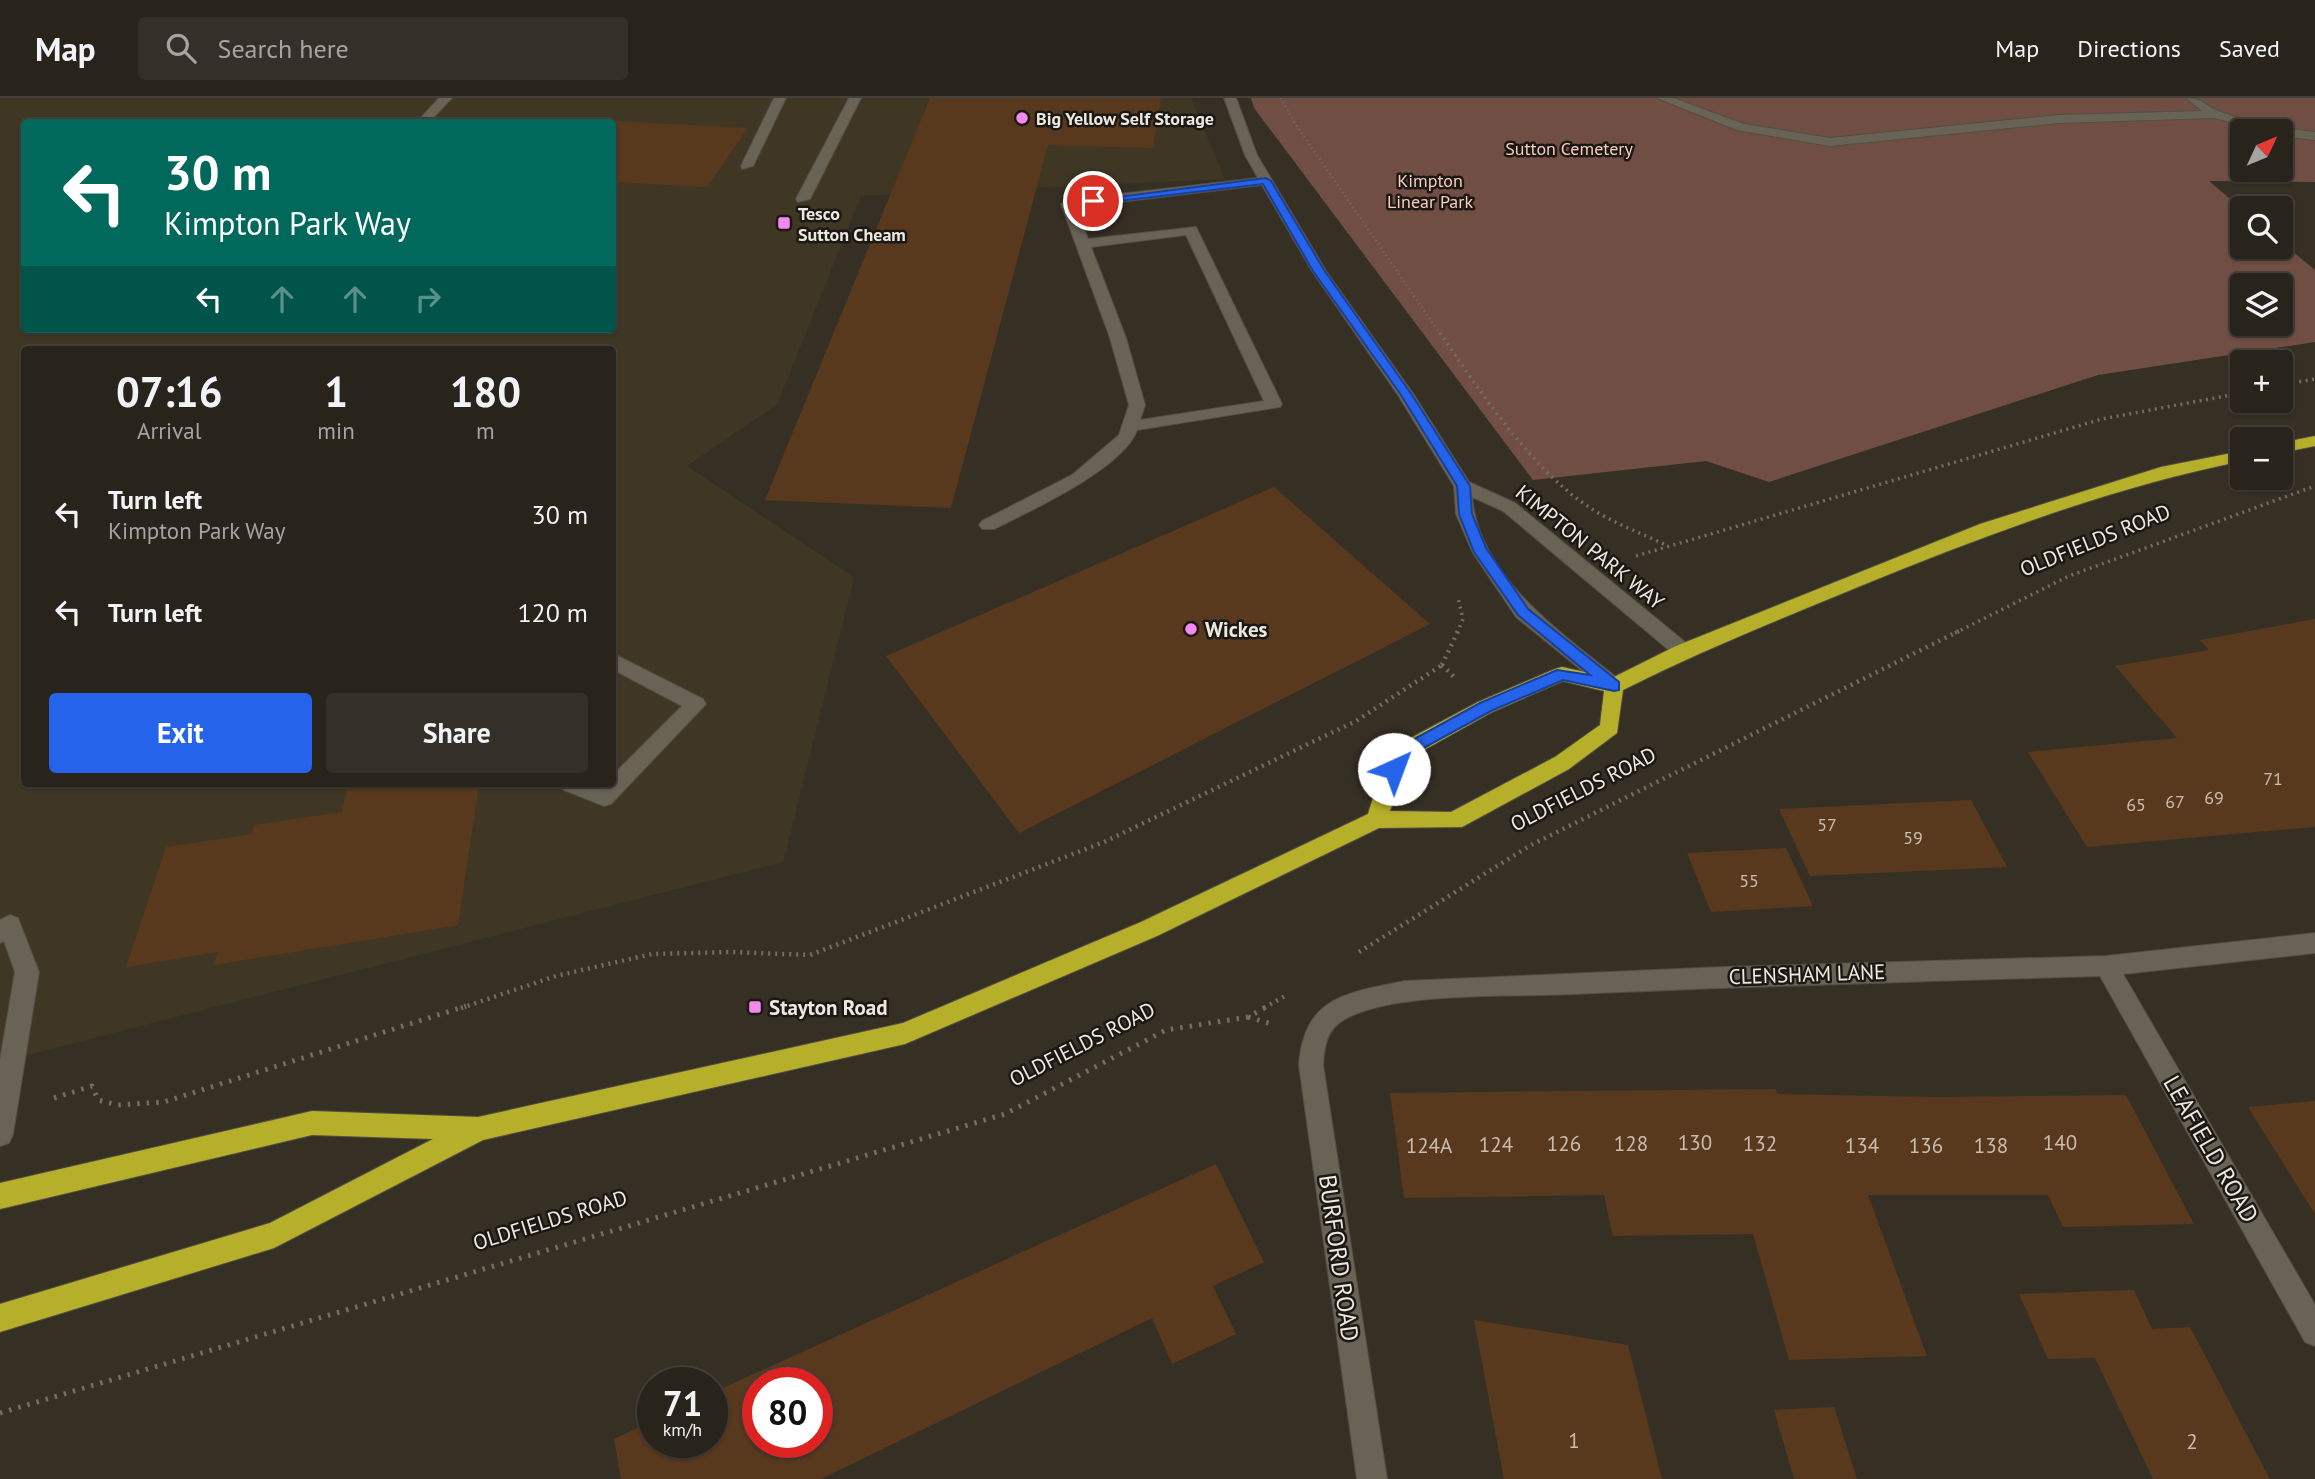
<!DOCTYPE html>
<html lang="en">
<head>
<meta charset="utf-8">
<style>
	:root { --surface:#28231b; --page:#342f28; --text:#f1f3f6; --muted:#a5a4a3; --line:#44403a; --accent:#2563eb }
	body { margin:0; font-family:"PT Sans",sans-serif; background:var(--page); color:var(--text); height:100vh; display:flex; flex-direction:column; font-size:26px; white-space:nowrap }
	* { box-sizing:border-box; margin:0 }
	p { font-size:23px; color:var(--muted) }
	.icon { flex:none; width:38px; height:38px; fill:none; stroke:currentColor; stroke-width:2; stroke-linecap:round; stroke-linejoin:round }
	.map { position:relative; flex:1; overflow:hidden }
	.sheet { position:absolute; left:21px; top:248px; width:595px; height:441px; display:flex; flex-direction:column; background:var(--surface); border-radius:7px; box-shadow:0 2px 5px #0004,0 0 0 2px var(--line) }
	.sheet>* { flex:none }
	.banner { position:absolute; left:21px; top:21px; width:595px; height:214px; border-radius:7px; box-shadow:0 2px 5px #0004,0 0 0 2px var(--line); background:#00695c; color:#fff; overflow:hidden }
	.needle { width:46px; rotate:46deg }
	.buttons { position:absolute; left:2230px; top:21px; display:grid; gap:14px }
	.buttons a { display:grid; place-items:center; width:63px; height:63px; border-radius:7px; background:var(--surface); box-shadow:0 2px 5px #0004,0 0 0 2px var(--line); font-size:35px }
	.speed { position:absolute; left:637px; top:1269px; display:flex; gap:14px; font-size:35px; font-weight:700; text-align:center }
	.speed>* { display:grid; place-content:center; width:91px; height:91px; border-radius:50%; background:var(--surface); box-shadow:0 2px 5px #0004,0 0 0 2px var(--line); line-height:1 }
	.speed small { font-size:18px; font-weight:400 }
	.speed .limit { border:10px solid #d22; background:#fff; color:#111 }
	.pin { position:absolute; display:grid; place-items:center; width:60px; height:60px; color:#fff; margin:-30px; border:4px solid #fff; border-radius:50%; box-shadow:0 2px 7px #0007 }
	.me { position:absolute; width:77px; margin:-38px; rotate:43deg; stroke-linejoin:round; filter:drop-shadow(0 0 5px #0008) }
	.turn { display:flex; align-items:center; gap:24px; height:147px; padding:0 28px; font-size:32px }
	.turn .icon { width:91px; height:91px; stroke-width:2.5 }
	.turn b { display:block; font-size:49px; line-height:60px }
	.lanes { display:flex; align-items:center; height:66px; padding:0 28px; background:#0003; justify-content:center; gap:35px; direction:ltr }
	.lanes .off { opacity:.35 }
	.eta { display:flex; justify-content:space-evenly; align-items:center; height:119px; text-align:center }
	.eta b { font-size:42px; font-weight:600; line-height:49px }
	.primary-button { display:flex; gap:14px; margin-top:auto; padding:14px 28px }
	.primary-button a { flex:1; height:80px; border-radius:7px; background:var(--accent); color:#fff; font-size:28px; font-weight:600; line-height:80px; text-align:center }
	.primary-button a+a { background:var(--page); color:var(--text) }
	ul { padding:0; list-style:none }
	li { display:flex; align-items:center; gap:21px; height:98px; padding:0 28px }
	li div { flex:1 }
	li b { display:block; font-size:26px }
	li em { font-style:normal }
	header { display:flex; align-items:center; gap:42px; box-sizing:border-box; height:98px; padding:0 35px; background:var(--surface); border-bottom:2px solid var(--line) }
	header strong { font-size:33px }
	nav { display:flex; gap:38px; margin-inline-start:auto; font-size:24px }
	.search { width:490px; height:63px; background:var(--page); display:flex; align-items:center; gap:18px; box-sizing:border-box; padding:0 24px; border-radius:7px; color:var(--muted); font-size:26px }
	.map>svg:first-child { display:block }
</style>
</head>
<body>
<header>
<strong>Map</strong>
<div class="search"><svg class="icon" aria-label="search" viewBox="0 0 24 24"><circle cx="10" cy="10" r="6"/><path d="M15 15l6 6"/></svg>Search here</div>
<nav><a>Map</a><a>Directions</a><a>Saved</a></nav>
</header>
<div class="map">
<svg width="2315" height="1381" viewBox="0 0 2315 1381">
	<rect width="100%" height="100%" fill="#362f24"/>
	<path fill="#3f3624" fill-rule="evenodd" d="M 0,0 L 1191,0 L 1225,81 L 861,98 L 777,307 L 687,368 L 854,479 L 783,764 L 0,964 ZM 24,24 L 612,24 L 612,231 L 24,231 ZM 24,252 L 612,252 L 612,686 L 24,686 Z"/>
	<path fill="#704e44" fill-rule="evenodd" d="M 1251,0 L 2315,0 L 2315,84 L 2209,83 L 2242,111 L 2242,149 L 2280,149 L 2280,143 L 2315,172 L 2315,244 L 2098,277 L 1769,384 L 1706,363 L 1533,382 L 1254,10 ZM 2242,33 L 2280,33 L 2280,72 L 2242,72 ZM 2242,187 L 2280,187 L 2280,226 L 2242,226 Z"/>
	<path fill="#59391e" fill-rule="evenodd" d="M 930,0 L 1161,0 L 1153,50 L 1048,47 L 951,410 L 765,402 Z
		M 612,23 L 748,30 L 707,89 L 612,84 Z
		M 1274,389 L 1430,526 L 1019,735 L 886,558 Z
		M 2315,521 L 2315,729 L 2087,749 L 2028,654 L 2177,640 L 2115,568 L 2209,552 L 2200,542 Z
		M 348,686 L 479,686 L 458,827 L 214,867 L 218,854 L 126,869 L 166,749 L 252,736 L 254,727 L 342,714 Z
		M 1971,702 L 2007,769 L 1810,778 L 1779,711 Z
		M 1786,750 L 1813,808 L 1711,814 L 1687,755 Z
		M 1776,991 L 1778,996 L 1937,999 L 2126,997 L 2194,1126 L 2063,1129 L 2048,1097 L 1868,1097 L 1927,1258 L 1789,1262 L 1753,1136 L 1613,1138 L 1604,1097 L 1404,1100 L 1390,995 Z
		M 2315,1003 L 2315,1116 L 2248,1009 Z
		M 1216,1066 L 1264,1164 L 1213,1188 L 1236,1236 L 1172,1266 L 1152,1220 L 821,1381 L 621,1381 L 614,1341 L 653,1323 L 653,1344 L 712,1344 L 712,1295 ZM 758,1284 L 817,1284 L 817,1344 L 758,1344 Z
		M 2134,1192 L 2152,1231 L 2190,1229 L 2270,1381 L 2153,1381 L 2095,1260 L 2048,1261 L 2019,1196 Z
		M 1474,1222 L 1628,1247 L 1662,1381 L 1504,1381 Z
		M 1834,1309 L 1857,1381 L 1794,1381 L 1774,1312 Z"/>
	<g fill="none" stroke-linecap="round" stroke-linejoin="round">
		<g stroke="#534e44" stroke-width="2">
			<path id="minor" d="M 439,0 L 452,0 L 429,24 L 417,24 Z
				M 774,0 L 786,0 L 753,68 L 742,71 L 741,68 Z
				M 849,0 L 861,0 L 810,101 L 798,104 L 796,101 Z
				M 1224,0 L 1236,0 L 1257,57 L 1326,173 L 1414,297 L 1469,384 L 1515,405 L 1690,548 L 1693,553 L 1690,558 L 1676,558 L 1503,413 L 1472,399 C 1479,480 1563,536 1621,583 L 1624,588 L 1621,593 L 1607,593 L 1516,519 L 1473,455 L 1456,416 L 1454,388 L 1398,297 L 1312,173 L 1262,87 L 1076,109 L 1088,141 L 1196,129 L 1282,306 L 1280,309 L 1137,332 C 1124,370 1030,413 994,431 L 982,431 L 979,427 L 982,423 L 1072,377 L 1119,337 L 1129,307 L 1110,240 L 1061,106 L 1068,102 L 1258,80 L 1245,57 ZM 1186,137 L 1264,303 L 1140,322 L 1145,307 L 1126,240 L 1091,149 Z
				M 1657,0 L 1674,0 L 1744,26 L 1830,40 L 2059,17 L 2202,13 L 2186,0 C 2202,0 2207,9 2221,14 C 2251,25 2284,31 2315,34 L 2315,42 L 2280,38 L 2280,33 L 2265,33 L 2214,20 L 2059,25 L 1830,48 L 1737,32 Z
				M 612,555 L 703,601 L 706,606 L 611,706 L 604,708 L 564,692 L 561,686 L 592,686 L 601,690 L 612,686 L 612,678 L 682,608 L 612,571 Z
				M 10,817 L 18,820 L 39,874 L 13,1036 L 9,1045 L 0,1048 L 0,962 L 15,874 L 4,843 L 0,845 L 0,822 Z
				M 2315,835 L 2315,855 L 2123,876 L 2315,1207 L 2315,1248 L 2305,1244 L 2100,878 C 1924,883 1749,888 1574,896 C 1512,899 1414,894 1358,915 C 1329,926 1325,939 1323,967 L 1387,1381 L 1357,1381 L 1299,967 C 1304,898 1347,895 1405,883 L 1724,869 L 2106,858 Z"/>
		</g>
		<g stroke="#534e44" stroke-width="2">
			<path id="highway" d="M 2315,338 L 2315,348 L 2280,355 L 2280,345 Z
				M 2242,353 L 2242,363 C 2109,390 1983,438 1858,489 C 1778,522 1700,553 1623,592 L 1617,635 L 1569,671 L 1462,729 L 1379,730 L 1157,838 L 905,946 L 483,1042 L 274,1150 L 0,1234 L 0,1206 L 270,1125 L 433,1041 L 312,1037 L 0,1111 L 0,1085 L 312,1013 L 478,1019 L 903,925 L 1141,824 L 1368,716 L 1385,662 L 1394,649 L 1478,604 L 1555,571 L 1562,569 L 1612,580 L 1676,548 L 1980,426 L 2161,369 ZM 1563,583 L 1604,593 L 1600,627 L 1555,659 L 1451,714 L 1390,713 L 1408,661 L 1492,614 Z"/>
		</g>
		<path stroke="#736d63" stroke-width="2.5" stroke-dasharray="1 3.5" stroke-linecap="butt" d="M 1281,0 L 1294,24 L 1441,237"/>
		<path stroke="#736d63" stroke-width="3.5" stroke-dasharray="2 4.5" stroke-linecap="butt" d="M 1440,235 C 1479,292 1530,369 1586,407 C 1610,424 1641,435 1668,448
			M 2280,287 L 2315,281
			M 1636,458 L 2102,321 L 2242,295
			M 1457,535 L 1463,521 L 1458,500
			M 1955,535 L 2069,478 L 2315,388"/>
		<path stroke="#736d63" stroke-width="4.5" stroke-dasharray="2 5" stroke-linecap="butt" d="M 1442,567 L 1458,533
			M 1442,567 L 1454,579
			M 1359,854 L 1531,747 L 1959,533
			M 461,910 L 556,878 L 652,856 L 732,854 L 810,857 L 1104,744 L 1356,623 L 1442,567
			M 1264,910 L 1285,898"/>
		<path stroke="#736d63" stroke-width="5" stroke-dasharray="2.5 7" stroke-linecap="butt" d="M 1248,919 L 1272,926
			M 54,1000 L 92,988 L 98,1002 L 117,1007 L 164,1004 L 466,908
			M 0,1315 L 1005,1016 L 1166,932 L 1248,919 L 1268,908"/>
		<use href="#minor" fill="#696356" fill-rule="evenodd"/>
		<use href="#highway" fill="#b5af2a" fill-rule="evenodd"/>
	</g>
	<path fill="#2563eb" stroke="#184099" stroke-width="2" d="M 1266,80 L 1271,83 L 1324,172 L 1412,297 L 1470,388 L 1472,416 L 1486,450 L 1528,511 L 1619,584 L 1619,592 L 1614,593 L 1563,582 L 1491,613 L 1407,659 L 1399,675 L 1388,675 L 1387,662 L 1396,651 L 1480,605 L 1557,572 L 1590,577 L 1518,517 L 1474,454 L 1459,416 L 1457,388 L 1401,297 L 1313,173 L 1263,86 L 1093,106 L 1087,103 Z"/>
	<g fill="#f389f1" stroke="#1b1813" stroke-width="2.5">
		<circle cx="1022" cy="20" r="7"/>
		<rect x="777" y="118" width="14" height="14" rx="3.5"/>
		<circle cx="1191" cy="531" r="7"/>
		<rect x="748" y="902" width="14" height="14" rx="3.5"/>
	</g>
	<g text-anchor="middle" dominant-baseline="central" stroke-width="5" stroke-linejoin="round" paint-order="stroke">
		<g font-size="18" font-weight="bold" fill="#ede9e1" stroke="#1b1813" text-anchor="start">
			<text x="1036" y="20">Big Yellow Self Storage</text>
			<text x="798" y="115">Tesco<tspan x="798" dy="21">Sutton Cheam</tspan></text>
		</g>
		<g font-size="18" fill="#f9cdbf" stroke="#1b1813">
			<text x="1569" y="50">Sutton Cemetery</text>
			<text x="1430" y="82">Kimpton<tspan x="1430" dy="21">Linear Park</tspan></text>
		</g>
		<g font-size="18" fill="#c8bdb0">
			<text x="2273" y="680">71</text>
			<text x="2214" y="699">69</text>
			<text x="2175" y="703">67</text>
			<text x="2136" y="706">65</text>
			<text x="1827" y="726">57</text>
			<text x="1913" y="739">59</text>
			<text x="1749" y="782">55</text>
		</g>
		<g font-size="21" fill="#ede9e1" stroke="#1b1813">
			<text transform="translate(2095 442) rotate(-22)">OLDFIELDS ROAD</text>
			<text transform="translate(1590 449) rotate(39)">KIMPTON PARK WAY</text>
			<text transform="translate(1583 691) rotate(-27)">OLDFIELDS ROAD</text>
			<text transform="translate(1807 876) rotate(-2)">CLENSHAM LANE</text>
			<text transform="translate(1082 946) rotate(-27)">OLDFIELDS ROAD</text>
			<text transform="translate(550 1122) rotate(-17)">OLDFIELDS ROAD</text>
		</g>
		<g font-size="21" font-weight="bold" fill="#ede9e1" stroke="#1b1813" text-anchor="start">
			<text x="1205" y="531">Wickes</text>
			<text x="769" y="909">Stayton Road</text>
		</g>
		<g font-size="21" fill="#c8bdb0">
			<text x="1695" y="1044">130</text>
			<text x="2060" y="1044">140</text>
			<text x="1564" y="1045">126</text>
			<text x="1631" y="1045">128</text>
			<text x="1760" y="1045">132</text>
			<text x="1496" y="1046">124</text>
			<text x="1429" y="1047">124A</text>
			<text x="1862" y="1047">134</text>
			<text x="1926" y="1047">136</text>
			<text x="1991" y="1047">138</text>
			<text x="1574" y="1342">1</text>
			<text x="2192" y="1343">2</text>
		</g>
		<g font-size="24" fill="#ede9e1" stroke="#1b1813">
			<text transform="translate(2211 1051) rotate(60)">LEAFIELD ROAD</text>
			<text transform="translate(1339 1160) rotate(82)">BURFORD ROAD</text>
		</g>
	</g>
</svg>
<div class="buttons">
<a><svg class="needle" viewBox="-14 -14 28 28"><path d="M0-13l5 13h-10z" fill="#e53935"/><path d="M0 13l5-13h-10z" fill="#a5a4a3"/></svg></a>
<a><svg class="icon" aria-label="search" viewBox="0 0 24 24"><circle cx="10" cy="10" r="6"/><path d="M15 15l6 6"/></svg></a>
<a><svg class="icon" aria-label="layers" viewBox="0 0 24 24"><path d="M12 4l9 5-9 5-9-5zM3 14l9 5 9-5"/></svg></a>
<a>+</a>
<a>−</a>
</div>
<div class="speed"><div>71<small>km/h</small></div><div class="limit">80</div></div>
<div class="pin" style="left:1093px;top:103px;background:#d93025"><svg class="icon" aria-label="arrive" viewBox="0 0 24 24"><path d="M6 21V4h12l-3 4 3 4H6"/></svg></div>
<svg class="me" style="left:1394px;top:671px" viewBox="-20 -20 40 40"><circle r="19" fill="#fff"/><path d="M0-13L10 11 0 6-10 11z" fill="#2563eb"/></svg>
<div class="banner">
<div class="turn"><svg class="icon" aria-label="left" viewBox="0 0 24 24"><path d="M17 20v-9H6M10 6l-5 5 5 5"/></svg><div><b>30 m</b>Kimpton Park Way</div></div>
<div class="lanes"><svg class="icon" aria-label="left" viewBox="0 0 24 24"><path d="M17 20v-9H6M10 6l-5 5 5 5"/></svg><svg class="icon off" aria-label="ahead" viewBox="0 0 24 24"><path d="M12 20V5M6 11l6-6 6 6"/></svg><svg class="icon off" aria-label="ahead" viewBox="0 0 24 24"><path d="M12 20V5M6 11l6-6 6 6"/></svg><svg class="icon off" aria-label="right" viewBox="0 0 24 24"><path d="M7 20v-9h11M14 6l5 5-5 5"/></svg></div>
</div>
<section class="sheet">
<div class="eta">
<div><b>07:16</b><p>Arrival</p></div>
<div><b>1</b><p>min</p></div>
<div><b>180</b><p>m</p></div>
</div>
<ul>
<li><svg class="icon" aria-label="left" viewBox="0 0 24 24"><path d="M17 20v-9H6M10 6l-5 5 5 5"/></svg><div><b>Turn left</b><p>Kimpton Park Way</p></div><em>30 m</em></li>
<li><svg class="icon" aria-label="left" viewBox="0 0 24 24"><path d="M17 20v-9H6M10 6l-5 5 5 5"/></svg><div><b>Turn left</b></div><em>120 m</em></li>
</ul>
<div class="primary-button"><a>Exit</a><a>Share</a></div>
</section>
</div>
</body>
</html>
